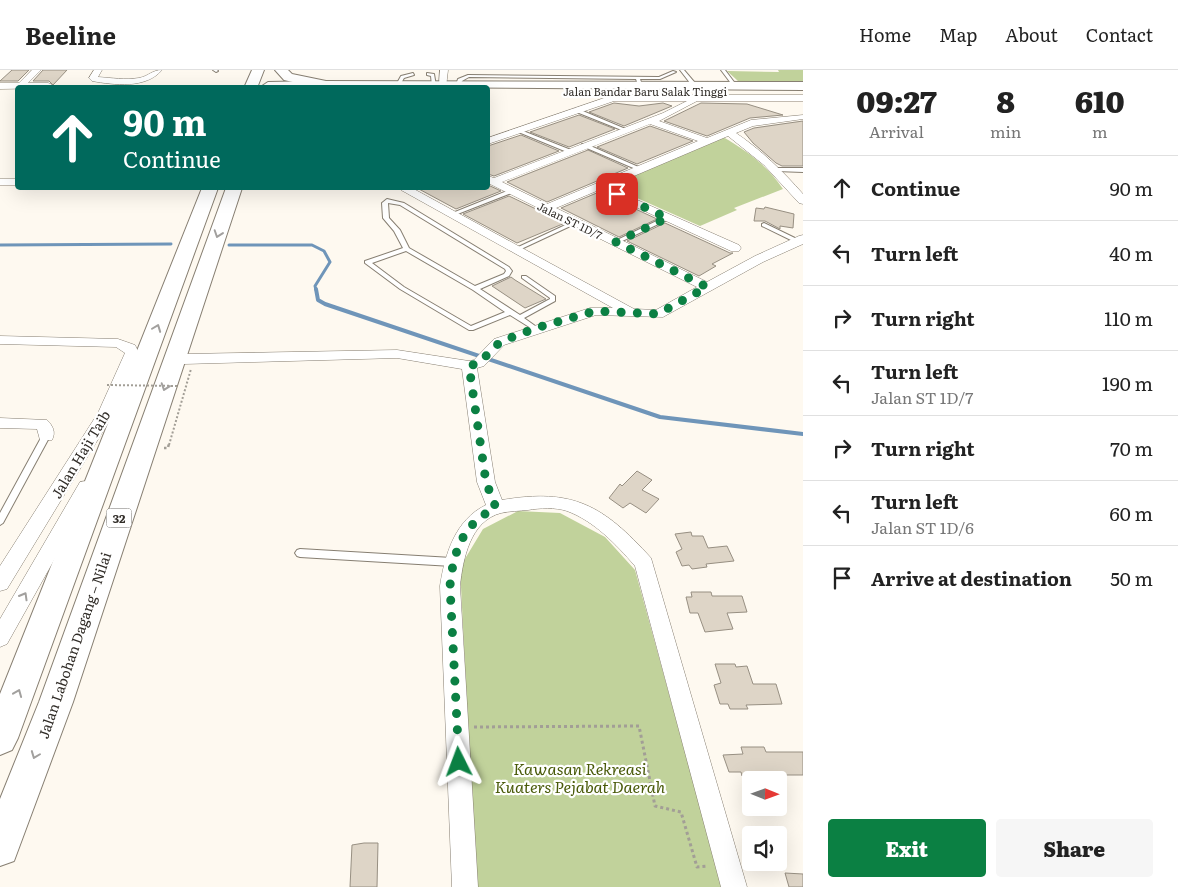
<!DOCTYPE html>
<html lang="en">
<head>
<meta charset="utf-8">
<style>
	:root { --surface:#fff; --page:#f6f6f6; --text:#222; --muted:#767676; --line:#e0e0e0; --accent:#0b8043 }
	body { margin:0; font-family:Literata,serif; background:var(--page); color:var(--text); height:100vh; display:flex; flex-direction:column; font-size:19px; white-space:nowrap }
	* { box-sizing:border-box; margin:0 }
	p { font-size:16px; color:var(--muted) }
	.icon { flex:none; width:28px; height:28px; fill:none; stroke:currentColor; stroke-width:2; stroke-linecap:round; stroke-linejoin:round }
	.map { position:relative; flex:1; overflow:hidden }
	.drawer { display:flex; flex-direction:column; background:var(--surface); width:375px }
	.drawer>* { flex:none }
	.top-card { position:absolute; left:15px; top:15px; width:475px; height:105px; border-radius:5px; box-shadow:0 5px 20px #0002; background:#00695c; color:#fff; overflow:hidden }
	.needle { width:32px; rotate:91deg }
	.fabs { position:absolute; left:742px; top:701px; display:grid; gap:10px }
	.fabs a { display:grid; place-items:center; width:45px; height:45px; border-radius:5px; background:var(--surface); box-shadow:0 5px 20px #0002; font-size:25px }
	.pin { position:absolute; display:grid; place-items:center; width:42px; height:42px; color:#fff; margin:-21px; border-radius:10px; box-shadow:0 2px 8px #0006 }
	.me { position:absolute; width:55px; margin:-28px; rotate:357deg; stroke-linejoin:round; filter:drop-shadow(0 0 4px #0008) }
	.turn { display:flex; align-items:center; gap:18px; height:105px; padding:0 25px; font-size:22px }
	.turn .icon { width:65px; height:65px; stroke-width:2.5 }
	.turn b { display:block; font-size:35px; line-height:42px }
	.eta { display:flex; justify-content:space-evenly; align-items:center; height:85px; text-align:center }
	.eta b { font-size:30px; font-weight:800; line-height:35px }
	.primary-button { display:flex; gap:10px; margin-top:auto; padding:10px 25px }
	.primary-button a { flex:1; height:58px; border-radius:5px; background:var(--accent); color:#fff; font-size:20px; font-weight:800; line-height:58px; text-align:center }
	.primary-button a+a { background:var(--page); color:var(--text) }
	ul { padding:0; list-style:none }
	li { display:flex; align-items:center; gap:15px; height:65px; padding:0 25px; border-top:1px solid var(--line) }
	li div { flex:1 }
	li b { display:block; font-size:19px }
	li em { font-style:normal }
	header { display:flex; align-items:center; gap:30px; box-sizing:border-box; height:70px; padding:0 25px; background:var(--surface); border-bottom:1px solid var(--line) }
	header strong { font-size:24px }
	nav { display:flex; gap:28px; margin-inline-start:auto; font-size:18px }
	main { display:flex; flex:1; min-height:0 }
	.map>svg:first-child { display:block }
</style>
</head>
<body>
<header>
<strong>Beeline</strong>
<nav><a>Home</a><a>Map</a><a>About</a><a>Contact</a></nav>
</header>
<main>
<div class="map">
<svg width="803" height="817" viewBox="0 0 803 817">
	<rect width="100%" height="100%" fill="#fef9f0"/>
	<path fill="#c1d29b" d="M 778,0 L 803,0 L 803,12 L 738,11 L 727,1 L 779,2 Z
		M 723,67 C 747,81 767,95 783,119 L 734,138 L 737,140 L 700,156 L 610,116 Z
		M 518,441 L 560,443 L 605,467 L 635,500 L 722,817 L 476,817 L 460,497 L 483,459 Z"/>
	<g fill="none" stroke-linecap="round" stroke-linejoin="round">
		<path stroke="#6f95b9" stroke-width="3" d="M 0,175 L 171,174
			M 229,175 L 312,175 L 324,181 L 330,192 L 315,216 L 316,220"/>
		<path stroke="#6f95b9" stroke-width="4" d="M 316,219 L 318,230 L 325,234 L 660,347 L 803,364"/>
	</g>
	<path fill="#ded5c7" stroke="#978f82" d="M 12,0 L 29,0 L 18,11 L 0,11 Z
		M 43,0 L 67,0 L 53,15 L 49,11 L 33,11 Z
		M 614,33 L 639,36 L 663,33 L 672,36 L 624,56 L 589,42 Z
		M 701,33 L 747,34 L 783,45 L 750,48 L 707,66 L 664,51 Z
		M 579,45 L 615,59 L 569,77 L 530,62 Z
		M 803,51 L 803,96 L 782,96 L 776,93 L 753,73 L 744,62 L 754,58 Z
		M 650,56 L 693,71 L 637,94 L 597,77 Z
		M 521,65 L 559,81 L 494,106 L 488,104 L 488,76 Z
		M 588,80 L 628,98 L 547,132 L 507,112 Z
		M 488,115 L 501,121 L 456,139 L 417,118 L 488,118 Z
		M 599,122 L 657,149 L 619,167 L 561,138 Z
		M 509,126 L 565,153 L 517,173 L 463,144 Z
		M 765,137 L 794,144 L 793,158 L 780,156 L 780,159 L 765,151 L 754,151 L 756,138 L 764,139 Z
		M 665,153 L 730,183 L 733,183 L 712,194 L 716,196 L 699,206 L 627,171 Z
		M 511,207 L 515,210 L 546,229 L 525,238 L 492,216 Z
		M 637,401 L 652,410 L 642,420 L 659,429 L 646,443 L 630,433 L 623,438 L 609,428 L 620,414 L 622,416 Z
		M 691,462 L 692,466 L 703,466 L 708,478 L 727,476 L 734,491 L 706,494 L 707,497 L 692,499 L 689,495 L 682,496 L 676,482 L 682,479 L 675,464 Z
		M 691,522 L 711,522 L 712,526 L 742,526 L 747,542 L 727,543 L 733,559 L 705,562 L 698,543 L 690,543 L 686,527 L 692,527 Z
		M 715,594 L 735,594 L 736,597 L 747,596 L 753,614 L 776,614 L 782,634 L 746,635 L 748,639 L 730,639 L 728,634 L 720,634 L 714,615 L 721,613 Z
		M 741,677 L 764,677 L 766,682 L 803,682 L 803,705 L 782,705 L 784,710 L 753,710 L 751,705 L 742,706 L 741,702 L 729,702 L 723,685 L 743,684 Z
		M 364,773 L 378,773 L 377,817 L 350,817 L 352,775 Z
		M 785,803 L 803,804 L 803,817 L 789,817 Z"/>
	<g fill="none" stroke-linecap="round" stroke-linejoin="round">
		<g stroke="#877f72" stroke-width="2">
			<path id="service" d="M 213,0 L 217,0 L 218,1 L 216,2 Z
				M 680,0 L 684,0 L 701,20 L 701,22 L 697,22 Z
				M 721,0 L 725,0 L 737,16 L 733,16 Z
				M 673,1 L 676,2 L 660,9 L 640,9 L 642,15 L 640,16 L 638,15 L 636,9 L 469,7 L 462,11 L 459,18 L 455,18 L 458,9 L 468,5 L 659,7 Z
				M 413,3 L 414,5 L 404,8 L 400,15 L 396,15 L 401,6 Z
				M 427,3 L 434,4 L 436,16 L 432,16 L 431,6 L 427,5 Z
				M 574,39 L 578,39 L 628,60 L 624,61 L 574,41 Z
				M 518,59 L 571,80 L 572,81 L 567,82 L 516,61 L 516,60 Z
				M 582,74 L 586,74 L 643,99 L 638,100 L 582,76 Z
				M 778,98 L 803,98 L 803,102 L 776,101 L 776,99 Z
				M 512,119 L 515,121 L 514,122 L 455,145 L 450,144 Z
				M 387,129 L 404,133 L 509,197 L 512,201 L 509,206 L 480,219 L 520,245 L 550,229 L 550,228 L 522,208 L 522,206 L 526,206 L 555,226 L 555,231 L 524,248 L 538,258 L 538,260 L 534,260 L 510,245 L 473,260 L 469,260 L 400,219 L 365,193 L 365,191 L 403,178 L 394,161 L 383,148 L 382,133 ZM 388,133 L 400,135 L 505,199 L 506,201 L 504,204 L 475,216 L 409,178 L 400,160 L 389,148 ZM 406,181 L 473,220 L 505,242 L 471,256 L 404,217 L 372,193 Z
				M 667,146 L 669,147 L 669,149 L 618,173 L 613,172 Z
				M 574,151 L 579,152 L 519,180 L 514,179 Z
				M 764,153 L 799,170 L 800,171 L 795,172 L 762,156 L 762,154 Z
				M 46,363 L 50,366 L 3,453 L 0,455 L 0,443 L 42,366 Z
				M 300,479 L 452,488 L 455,489 L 457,492 L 455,495 L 452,496 L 300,487 L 297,486 L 295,483 L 297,480 Z"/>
		</g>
		<g stroke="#877f72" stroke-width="1">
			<path id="minor" d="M 32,0 L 41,0 L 28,13 L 48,13 L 51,14 L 51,18 L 0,19 L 0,13 L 19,13 Z
				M 94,0 L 102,0 L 98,7 C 111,8 126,10 139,8 C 149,6 152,0 162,0 C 146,19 114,15 92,11 L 89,8 Z
				M 440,0 L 448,0 L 446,17 L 439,15 Z
				M 613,25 L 803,25 L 803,31 L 697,31 L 659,51 L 707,68 L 751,50 L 803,45 L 803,49 L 753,56 L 736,63 C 761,80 783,101 803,124 L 803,134 L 799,133 L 764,95 L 728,66 L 608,117 L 739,175 L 741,178 L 739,181 L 731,181 L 599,120 L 556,138 L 707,212 L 755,186 L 799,166 L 803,165 L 803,174 L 763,192 L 663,247 L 596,245 L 504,275 L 484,296 L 477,298 L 495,412 L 502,430 C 573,418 603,435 651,488 L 747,817 L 721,817 L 635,496 C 616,474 594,451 567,441 C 555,437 540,438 528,440 C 519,441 510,441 501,443 C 470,451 463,489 460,516 L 478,817 L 452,817 L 440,516 C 445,484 455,450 486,435 L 477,412 L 462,299 L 397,288 L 184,294 L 177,289 L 184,284 L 397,280 L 469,291 L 474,290 L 494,269 L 590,238 L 613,238 L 401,120 L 400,118 L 412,118 L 634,239 L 656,240 L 697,217 L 488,113 L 488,106 L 494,108 L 663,43 L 687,31 L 614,31 L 488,74 L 488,68 ZM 650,54 L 698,71 L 547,134 L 502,112 Z
				M 0,109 L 18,109 L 18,115 L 0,115 Z
				M 0,266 L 118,269 L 135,275 L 139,283 L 114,343 L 7,519 L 0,521 L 0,496 L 98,343 L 125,283 L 116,277 L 0,274 Z
				M 0,348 L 47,350 C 53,356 56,362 52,370 L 40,370 L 37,359 L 0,358 Z
				M 86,411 L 92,412 L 95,417 L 7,574 L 0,577 L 0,549 L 80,412 Z"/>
		</g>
		<g stroke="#877f72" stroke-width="2">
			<path id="secondary" d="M 321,11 L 803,12 L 803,20 L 262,16 L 268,12 Z"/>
		</g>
		<g stroke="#877f72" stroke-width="2">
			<path id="primary" d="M 252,0 L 264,0 L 257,18 L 244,18 Z
				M 275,0 L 288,0 L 292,4 L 326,11 L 327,14 L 326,17 L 319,18 L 284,10 Z
				M 202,118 L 218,118 L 18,668 L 12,680 L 0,685 L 0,624 Z
				M 226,118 L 242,118 L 73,632 L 14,791 L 0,796 L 0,729 L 39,632 Z"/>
		</g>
		<path stroke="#a29e96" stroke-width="2" stroke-dasharray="2 2" stroke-linecap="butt" d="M 169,375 L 191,299"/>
		<path stroke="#a29e96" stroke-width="2.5" stroke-dasharray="2.5 2.5" stroke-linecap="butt" d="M 164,378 L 168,378 L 169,373"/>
		<path stroke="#a29e96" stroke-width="3" stroke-dasharray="3 3" stroke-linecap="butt" d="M 474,657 L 639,656 L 655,736 L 681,742 L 697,797 L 708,796"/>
		<use href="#service" fill="#fff" fill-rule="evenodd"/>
		<use href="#minor" fill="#fff" fill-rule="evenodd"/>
		<use href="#secondary" fill="#fff" fill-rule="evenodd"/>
		<use href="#primary" fill="#fff" fill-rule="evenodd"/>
		<path stroke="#a29e96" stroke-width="2" stroke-dasharray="2 2" stroke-linecap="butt" d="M 107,315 L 179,316"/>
	</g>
	<defs><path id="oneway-chevron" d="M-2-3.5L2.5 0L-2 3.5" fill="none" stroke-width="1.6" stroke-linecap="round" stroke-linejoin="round" transform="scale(1.25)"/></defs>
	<g stroke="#a2a09e">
		<use href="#oneway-chevron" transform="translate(218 164) rotate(109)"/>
		<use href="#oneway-chevron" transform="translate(157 258) rotate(-69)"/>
		<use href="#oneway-chevron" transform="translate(165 317) rotate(109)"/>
		<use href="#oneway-chevron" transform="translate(24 526) rotate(-60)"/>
		<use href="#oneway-chevron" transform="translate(18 623) rotate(-68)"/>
		<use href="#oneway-chevron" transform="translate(35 685) rotate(111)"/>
	</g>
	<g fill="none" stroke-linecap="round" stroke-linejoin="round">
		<path stroke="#0b8043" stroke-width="9" stroke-dasharray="0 16.2" d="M 459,692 L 450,516 C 453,482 463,453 496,438 L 486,412 L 469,296 L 479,293 L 500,272 L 536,258 L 595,241 L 658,244 L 707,217 L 616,172 L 667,148 L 617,124"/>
	</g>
	<g text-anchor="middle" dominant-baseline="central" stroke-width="4.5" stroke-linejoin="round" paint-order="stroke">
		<g font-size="11" fill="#312d28" stroke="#fff">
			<text x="645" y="21">Jalan Bandar Baru Salak Tinggi</text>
			<text transform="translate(570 150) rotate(26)">Jalan ST 1D/7</text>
		</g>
		<rect fill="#fff" stroke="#6f6c68" stroke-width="1" x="106.5" y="438.5" width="25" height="19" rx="4"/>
		<g font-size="12" font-weight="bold" fill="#312d28">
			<text x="119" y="448">32</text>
		</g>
		<g font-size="14" fill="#312d28" stroke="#fff">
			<text transform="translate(80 384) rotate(-59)">Jalan Haji Taib</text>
			<text transform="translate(74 575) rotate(-71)">Jalan Labohan Dagang ‒ Nilai</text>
		</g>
		<g font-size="16" font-style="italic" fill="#495a09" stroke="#fff">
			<text x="580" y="698">Kawasan Rekreasi<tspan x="580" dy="18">Kuaters Pejabat Daerah</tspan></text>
		</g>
	</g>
</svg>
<div class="fabs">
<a><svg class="needle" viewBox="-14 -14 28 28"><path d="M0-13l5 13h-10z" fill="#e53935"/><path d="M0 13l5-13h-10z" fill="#767676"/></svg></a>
<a><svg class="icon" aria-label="sound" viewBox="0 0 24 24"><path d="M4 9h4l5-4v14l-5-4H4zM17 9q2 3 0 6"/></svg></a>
</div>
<div class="pin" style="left:617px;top:124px;background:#d93025"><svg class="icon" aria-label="arrive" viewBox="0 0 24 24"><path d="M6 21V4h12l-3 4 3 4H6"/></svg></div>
<svg class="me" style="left:459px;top:692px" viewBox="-20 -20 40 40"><path d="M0-17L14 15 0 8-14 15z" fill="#0b8043" stroke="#fff" stroke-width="4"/></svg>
<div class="top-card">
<div class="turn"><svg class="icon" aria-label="ahead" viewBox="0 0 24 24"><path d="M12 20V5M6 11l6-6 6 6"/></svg><div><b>90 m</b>Continue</div></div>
</div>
</div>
<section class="drawer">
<div class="eta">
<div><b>09:27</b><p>Arrival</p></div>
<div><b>8</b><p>min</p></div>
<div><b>610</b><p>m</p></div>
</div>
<ul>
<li><svg class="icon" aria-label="ahead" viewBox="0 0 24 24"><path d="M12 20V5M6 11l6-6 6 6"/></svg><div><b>Continue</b></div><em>90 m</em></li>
<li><svg class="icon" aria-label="left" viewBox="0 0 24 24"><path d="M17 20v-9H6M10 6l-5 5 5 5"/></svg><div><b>Turn left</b></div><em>40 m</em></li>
<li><svg class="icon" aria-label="right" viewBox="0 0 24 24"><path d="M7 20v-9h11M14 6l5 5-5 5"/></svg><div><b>Turn right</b></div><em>110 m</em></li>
<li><svg class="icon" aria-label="left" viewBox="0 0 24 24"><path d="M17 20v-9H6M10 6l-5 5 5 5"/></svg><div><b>Turn left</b><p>Jalan ST 1D/7</p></div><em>190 m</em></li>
<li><svg class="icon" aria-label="right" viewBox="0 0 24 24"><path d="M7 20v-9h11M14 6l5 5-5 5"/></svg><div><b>Turn right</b></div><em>70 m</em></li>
<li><svg class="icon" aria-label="left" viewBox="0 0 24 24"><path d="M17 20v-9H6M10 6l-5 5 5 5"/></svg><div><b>Turn left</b><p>Jalan ST 1D/6</p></div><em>60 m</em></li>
<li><svg class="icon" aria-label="arrive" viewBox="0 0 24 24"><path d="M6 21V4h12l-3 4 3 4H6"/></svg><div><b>Arrive at destination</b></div><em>50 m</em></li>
</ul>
<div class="primary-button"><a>Exit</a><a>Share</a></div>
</section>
</main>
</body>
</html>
